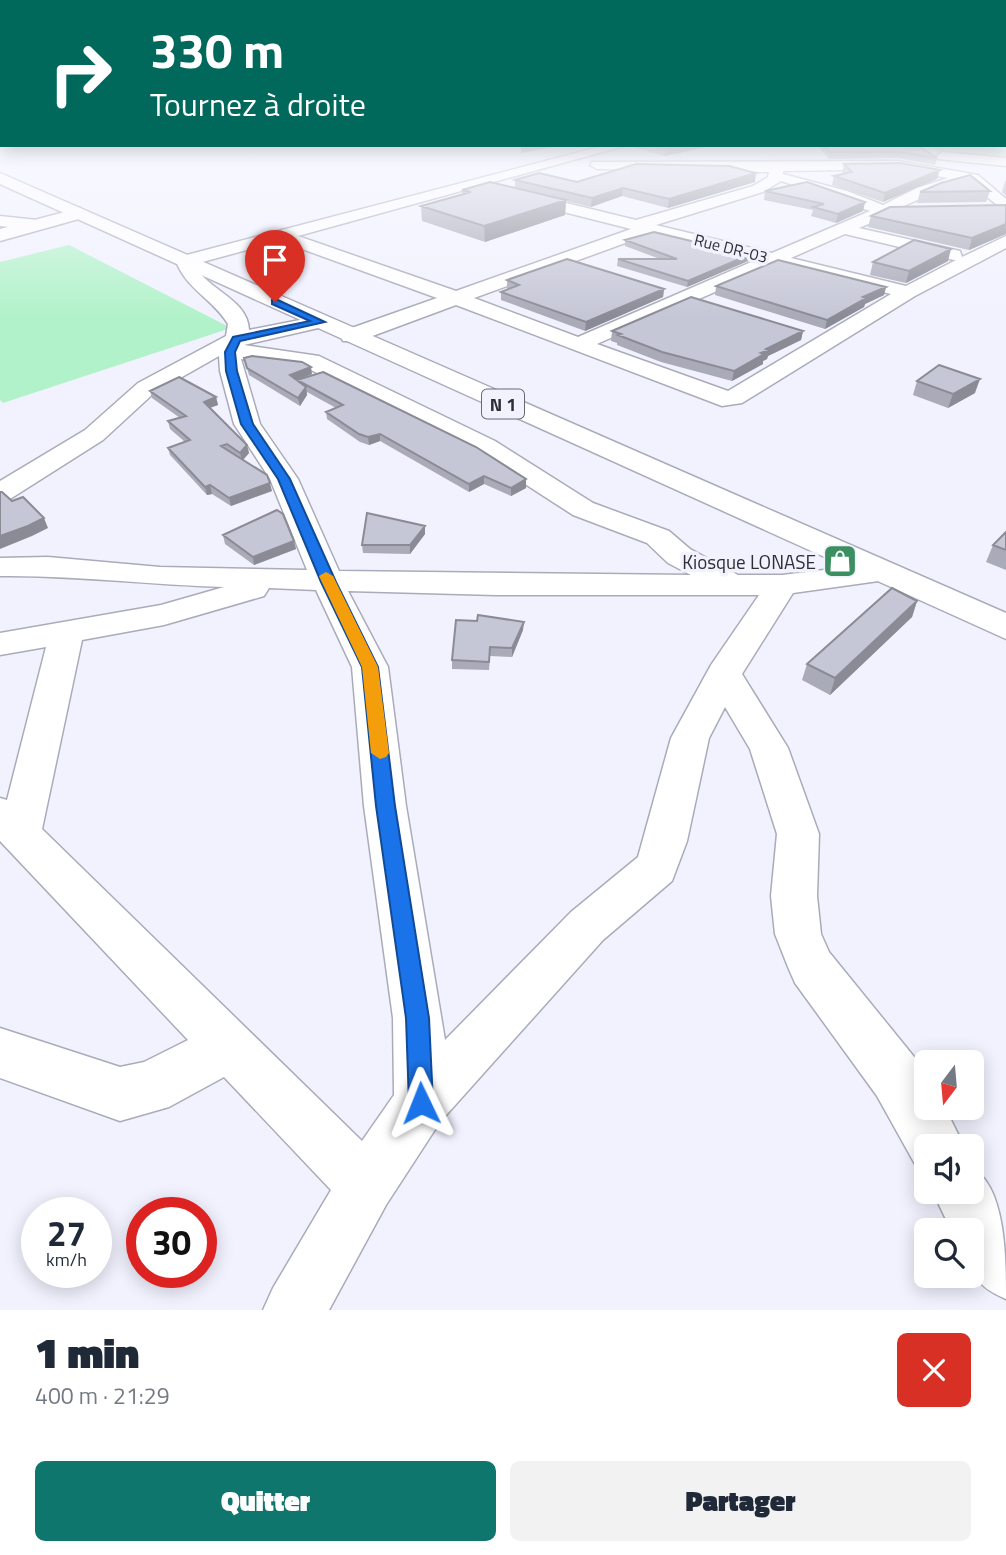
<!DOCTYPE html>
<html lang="fr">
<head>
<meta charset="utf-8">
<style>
	:root { --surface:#fff; --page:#f2f2f3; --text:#1f2937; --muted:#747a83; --accent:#0f766e }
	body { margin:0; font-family:"Titillium Web",sans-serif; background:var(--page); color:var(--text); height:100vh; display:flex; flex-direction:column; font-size:26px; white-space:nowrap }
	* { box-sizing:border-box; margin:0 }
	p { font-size:23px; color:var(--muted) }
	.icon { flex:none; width:38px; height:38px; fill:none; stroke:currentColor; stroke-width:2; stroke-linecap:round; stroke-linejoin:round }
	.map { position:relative; height:1310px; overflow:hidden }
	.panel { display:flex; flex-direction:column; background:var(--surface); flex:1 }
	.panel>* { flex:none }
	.hud { position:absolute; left:0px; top:0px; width:1006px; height:147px; box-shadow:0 4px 18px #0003; background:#00695c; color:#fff; overflow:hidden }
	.needle { width:46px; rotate:196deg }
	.tools { position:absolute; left:914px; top:1050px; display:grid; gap:14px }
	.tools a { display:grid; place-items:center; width:70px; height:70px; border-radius:10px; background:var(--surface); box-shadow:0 4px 18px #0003; font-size:35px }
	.speed { position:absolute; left:21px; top:1197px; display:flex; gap:14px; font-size:35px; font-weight:700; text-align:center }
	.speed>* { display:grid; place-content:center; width:91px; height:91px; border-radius:50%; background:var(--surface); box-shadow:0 4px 18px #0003; line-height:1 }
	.speed small { font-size:18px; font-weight:400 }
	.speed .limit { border:10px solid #d22; background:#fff; color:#111 }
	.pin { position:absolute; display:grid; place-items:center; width:60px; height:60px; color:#fff; margin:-72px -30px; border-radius:50% 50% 50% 0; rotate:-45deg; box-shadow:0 0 7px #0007 }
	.pin .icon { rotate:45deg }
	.me { position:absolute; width:77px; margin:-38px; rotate:358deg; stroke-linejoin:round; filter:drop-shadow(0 0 5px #0008) }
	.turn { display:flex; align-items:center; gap:24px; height:147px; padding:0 35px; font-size:32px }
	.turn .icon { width:91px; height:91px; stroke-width:2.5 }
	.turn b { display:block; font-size:49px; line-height:60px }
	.round { display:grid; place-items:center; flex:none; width:74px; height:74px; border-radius:10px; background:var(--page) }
	.summary { display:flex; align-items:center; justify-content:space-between; height:119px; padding:0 35px }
	h1 { font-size:42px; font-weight:800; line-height:52px }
	.primary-button { display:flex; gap:14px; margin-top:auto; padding:14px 35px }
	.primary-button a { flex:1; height:80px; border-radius:10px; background:var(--accent); color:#fff; font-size:28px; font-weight:800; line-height:80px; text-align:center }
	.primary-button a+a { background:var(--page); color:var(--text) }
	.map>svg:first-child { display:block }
</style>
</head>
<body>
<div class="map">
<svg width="1006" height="1310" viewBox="0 0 1006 1310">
	<rect width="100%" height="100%" fill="#f2f2ff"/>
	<path fill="#b2f2ca" d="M 929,145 L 1006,150 L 1006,161 L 942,154 Z
		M 69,245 L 231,328 L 3,403 L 0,400 L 0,262 Z"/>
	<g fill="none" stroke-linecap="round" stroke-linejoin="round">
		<g stroke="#aaabba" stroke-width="3">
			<path id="minor" d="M 606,145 L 628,145 L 298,236 L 456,291 L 631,229 L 516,200 L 516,194 L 521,192 L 636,220 L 753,186 L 768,177 L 769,172 L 597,169 L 590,165 L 592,162 L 898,161 L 978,175 L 1006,199 L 1006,212 L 968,182 L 937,191 L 902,207 L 902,213 L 887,216 L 859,228 L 960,251 L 962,257 L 1006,236 L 1006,248 L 915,296 L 742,403 L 722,406 L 456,305 L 359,341 L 343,341 L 340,336 L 343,331 L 437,298 L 280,241 L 195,264 C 205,290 248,298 249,330 L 320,316 L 330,322 L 327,326 L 244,345 L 319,356 L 495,441 L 593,503 L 669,531 L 690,549 L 738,575 L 782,575 L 882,563 L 893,565 L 898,572 L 893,579 L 793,593 L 742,674 L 788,748 L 819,834 L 817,896 L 821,934 L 829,952 L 915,1058 L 926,1076 L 926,1108 L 945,1108 L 964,1146 L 926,1146 L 926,1170 L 916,1166 L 877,1096 L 795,983 L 788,967 L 775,934 L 771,896 L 777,834 L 750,749 L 725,707 L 709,738 L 687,841 L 672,881 L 603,940 L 440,1122 L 386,1205 L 329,1310 L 263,1310 L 273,1288 L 331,1190 L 224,1077 L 169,1107 L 120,1121 L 0,1078 L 0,1028 L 120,1067 L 144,1062 L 188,1040 L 0,841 L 0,798 L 7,800 L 46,647 L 0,655 L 0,633 L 161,605 L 224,587 C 149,585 75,575 0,576 L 0,558 L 48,557 L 160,567 L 307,570 L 270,479 L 234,424 L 220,371 L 219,356 L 154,393 L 103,440 L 10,499 L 0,501 L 0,481 L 85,430 L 138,383 L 226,336 L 228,324 C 213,299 186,289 176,261 L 179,257 ZM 898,169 L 948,178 L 917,188 L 883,205 L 847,191 L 783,174 L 783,171 ZM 781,181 L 870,211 L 772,253 L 656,225 L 763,192 ZM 650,234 L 756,260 L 578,337 L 474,298 ZM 845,234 L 954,260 L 956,260 L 906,286 L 791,258 ZM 776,265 L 891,294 L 728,391 L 597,344 ZM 241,359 L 305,367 L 477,453 L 573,515 L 647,543 L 668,563 L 691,575 L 339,571 L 298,479 L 260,424 ZM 269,588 L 316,590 L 352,667 L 364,806 L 393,1018 L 394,1095 L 362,1141 L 42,829 L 82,640 L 164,625 L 264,596 ZM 348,591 L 496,595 L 759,595 L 711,665 L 671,738 L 638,857 L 571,912 L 445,1040 L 406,806 L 388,667 Z
				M 943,152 L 1006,158 L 1006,166 L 938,159 L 936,156 Z
				M 0,216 L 37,220 L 45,225 L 37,230 L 0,226 Z
				M 971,1167 C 1006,1186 1006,1258 1006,1299 C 968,1283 971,1268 971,1230 L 951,1230 L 933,1192 L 971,1192 Z"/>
		</g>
		<g stroke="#aaabba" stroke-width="3">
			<path id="major" d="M 80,208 L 89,213 L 86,217 L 0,241 L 0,229 Z"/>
		</g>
		<g stroke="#aaabba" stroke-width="3">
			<path id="highway" d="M 0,173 L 1006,613 L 1006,639 L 0,184 Z"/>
		</g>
		<use href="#minor" fill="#fff" fill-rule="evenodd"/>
		<use href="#major" fill="#fff" fill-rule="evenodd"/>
		<use href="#highway" fill="#fff" fill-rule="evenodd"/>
	</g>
	<path fill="#aaabb8" d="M 630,145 L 715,145 L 665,156 L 630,146 Z
		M 817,145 L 921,145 L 920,147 L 937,158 L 935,165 L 898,158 L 829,159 Z
		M 844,164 L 937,179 L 883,202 L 832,185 L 834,176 L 843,174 L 842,173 Z
		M 515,180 L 577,182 L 755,182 L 668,208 L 622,196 L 591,207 L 566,201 L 565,215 L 485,242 L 422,221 L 421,206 L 462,195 L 462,190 L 515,188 Z
		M 1005,181 L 1006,181 L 1006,196 L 1002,192 Z
		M 765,191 L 865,202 L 863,211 L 836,223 L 811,216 L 813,210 L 764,200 Z
		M 990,191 L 986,202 L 917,203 L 920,192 Z
		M 1006,205 L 1006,234 L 969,250 L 868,227 L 871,216 Z
		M 625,240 L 749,255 L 748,261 L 687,287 L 617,266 L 618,259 L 660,259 L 625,246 Z
		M 948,261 L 906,283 L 870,275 L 873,262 Z
		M 507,280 L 664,289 L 663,297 L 585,331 L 501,300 L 501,292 L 509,289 L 507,289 Z
		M 716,286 L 886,287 L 884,295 L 865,304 L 864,307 L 825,329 L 715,295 Z
		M 612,331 L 803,331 L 801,340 L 768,356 L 767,359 L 763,361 L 763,364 L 732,381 L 661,362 L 617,345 L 617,343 L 611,341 Z
		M 244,358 L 312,374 L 297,380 L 526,479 L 526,488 L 511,496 L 484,484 L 469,492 L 380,441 L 369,445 L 360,442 L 327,419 L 326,412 L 336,408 L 307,392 L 307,395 L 300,406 L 249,375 Z
		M 917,381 L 975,393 L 948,408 L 913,395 Z
		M 150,391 L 216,397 L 218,405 L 210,408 L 247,445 L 249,453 L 243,460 L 272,491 L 231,506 L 212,494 L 207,495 L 170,455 L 168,448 L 185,442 L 170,429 L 168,421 L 180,418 L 152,398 Z
		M 1006,532 L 1006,570 L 986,562 L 993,545 Z
		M 425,534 L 410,554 L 363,553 L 362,545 Z
		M 223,535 L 294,541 L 296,549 L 254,565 L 225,544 Z
		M 917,601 L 912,617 L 830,695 L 802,680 L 807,664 Z
		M 523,630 L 512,657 L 490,656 L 489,670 L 452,669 L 452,660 Z"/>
	<path fill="#8b8b96" d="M 526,145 L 566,145 L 521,153 L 521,146 Z
		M 685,145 L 715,145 L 665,156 L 665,149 Z
		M 940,170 L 937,179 L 883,202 L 885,193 Z
		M 756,173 L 755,182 L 668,208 L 669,199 Z
		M 623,188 L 622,196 L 591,207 L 592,198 Z
		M 566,200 L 565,215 L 485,242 L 484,226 Z
		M 865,202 L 863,211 L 836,223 L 838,214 Z
		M 1006,224 L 1006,234 L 969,250 L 972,238 Z
		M 951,249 L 948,261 L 906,283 L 909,271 Z
		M 749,255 L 748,261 L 687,287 L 688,281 Z
		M 886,287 L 884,295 L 865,304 L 864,307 L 825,329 L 827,320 L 863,297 Z
		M 664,289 L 663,297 L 585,331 L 586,322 Z
		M 803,331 L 801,340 L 768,356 L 767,359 L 763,361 L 763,364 L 732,381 L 734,371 L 761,353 L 766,349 Z
		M 311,367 L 312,374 L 291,382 L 290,375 Z
		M 980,379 L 975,393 L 948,408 L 953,394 Z
		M 306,387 L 307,395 L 300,406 L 298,398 Z
		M 216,397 L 218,405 L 206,409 L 204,402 Z
		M 380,434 L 380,441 L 369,445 L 368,437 Z
		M 247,445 L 249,453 L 242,461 L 240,453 Z
		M 484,476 L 484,484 L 469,492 L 469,484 Z
		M 526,479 L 526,488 L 511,496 L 511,488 Z
		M 270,483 L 272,491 L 231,506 L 229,498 Z
		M 210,485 L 212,494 L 207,495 L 205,487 Z
		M 44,518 L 48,528 L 32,536 L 0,549 L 0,536 Z
		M 425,526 L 425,534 L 410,554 L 410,545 Z
		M 294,541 L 296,549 L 254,565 L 253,557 Z
		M 917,601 L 912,617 L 830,695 L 835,678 Z
		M 524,622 L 523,630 L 512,657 L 512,648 Z"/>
	<path fill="#c6c7d6" stroke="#8b8b96" stroke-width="2" d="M 651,145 L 685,145 L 665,149 Z
		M 824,145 L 917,145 L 937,158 L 900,152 L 830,152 Z
		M 900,163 L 940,170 L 885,193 L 834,176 L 852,172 L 844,164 Z
		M 636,164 L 729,166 L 756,173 L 669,199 L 623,188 L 592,198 L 515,180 L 539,173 L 577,182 Z
		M 970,175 L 990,191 L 920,192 L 941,183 Z
		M 490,182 L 566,200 L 484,226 L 421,206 L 471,192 L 462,190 Z
		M 807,182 L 865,202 L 838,214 L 813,207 L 824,204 L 765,191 Z
		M 1006,205 L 1006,224 L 972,238 L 871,216 L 890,207 Z
		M 654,232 L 749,255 L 688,281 L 618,259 L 677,259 L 625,240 Z
		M 914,240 L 951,249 L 909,271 L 873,262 Z
		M 567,259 L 664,289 L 586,322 L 501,292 L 519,285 L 507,280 Z
		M 778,260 L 886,287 L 863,297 L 866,298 L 827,320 L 716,286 Z
		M 691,297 L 803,331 L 766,349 L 769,350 L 761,353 L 764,354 L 734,371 L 662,352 L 618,335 L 621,334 L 612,331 Z
		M 252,356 L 302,362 L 311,367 L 290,375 L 306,387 L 298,398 L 247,368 L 244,358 Z
		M 939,365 L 980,379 L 953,394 L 917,381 Z
		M 323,372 L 476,447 L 526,479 L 511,488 L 484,476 L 469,484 L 380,434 L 368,437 L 359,434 L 326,412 L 343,405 L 297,380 Z
		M 179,377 L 216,397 L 204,402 L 247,445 L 240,453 L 227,444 L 221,446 L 267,475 L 270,483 L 229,498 L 210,485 L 205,487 L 168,448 L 190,440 L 168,421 L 186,416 L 150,391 Z
		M 0,492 L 2,492 L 12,501 L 23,497 L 44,518 L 28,526 L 0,536 Z
		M 277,510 L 283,514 L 294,541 L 253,557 L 223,535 Z
		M 367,513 L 425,526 L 410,545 L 362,545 Z
		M 1006,532 L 1006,550 L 993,545 Z
		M 892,588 L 917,601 L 835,678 L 807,664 Z
		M 478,615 L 524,622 L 512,648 L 490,647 L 489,662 L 452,660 L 456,620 L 477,621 Z"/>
	<linearGradient id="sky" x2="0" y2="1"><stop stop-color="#96b8ec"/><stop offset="0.42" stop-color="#f9f9ff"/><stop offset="1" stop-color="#f9f9ff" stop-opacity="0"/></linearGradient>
	<rect width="1006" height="316" fill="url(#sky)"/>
	<path fill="#1a73e8" stroke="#114b97" stroke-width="2" d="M 272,300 L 278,300 L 325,322 L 240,341 L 235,352 L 237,371 L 253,424 L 290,479 L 336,582 L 378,667 L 395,806 L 429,1018 L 433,1103 L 430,1112 L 421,1116 L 412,1112 L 409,1103 L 406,1018 L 376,806 L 362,667 L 321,582 L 278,479 L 241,424 L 226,371 L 225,352 L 233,337 L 310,321 L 272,304 Z"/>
	<path fill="#f59e0b" d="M 326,572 L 333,576 L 378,667 L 389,753 L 386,757 L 380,759 L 371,753 L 362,667 L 319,576 Z"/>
	<defs>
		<g id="shop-square" transform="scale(1.75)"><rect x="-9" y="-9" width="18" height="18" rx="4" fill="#3c8f61" stroke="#f2f2ff"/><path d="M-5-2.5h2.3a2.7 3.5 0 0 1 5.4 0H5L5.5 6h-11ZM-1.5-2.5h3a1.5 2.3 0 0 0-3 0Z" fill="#fff"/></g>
	</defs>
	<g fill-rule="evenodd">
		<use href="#shop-square" x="840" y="561"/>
	</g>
	<g text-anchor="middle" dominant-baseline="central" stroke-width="7" stroke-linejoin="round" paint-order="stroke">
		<g font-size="16" fill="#2e2e34" stroke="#f2f2ff">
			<text transform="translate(731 248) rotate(14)">Rue DR-03</text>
		</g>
		<rect fill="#f2f2ff" stroke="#696971" stroke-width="2" x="482" y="389.5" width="42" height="29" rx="5"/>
		<g font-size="18" font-weight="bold" fill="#2e2e34">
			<text x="503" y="404">N 1</text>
		</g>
		<g font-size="19" fill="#2e2e34" stroke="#f2f2ff" text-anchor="end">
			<text x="816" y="561">Kiosque LONASE</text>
		</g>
	</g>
</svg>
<div class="tools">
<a><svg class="needle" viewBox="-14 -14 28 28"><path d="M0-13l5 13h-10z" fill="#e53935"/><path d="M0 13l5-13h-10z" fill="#747a83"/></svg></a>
<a><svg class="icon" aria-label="sound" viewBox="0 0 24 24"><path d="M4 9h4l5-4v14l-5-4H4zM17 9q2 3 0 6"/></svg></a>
<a><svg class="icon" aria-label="search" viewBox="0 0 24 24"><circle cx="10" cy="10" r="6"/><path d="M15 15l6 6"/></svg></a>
</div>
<div class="speed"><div>27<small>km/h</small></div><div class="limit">30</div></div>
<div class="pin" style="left:275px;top:302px;background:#d93025"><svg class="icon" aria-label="arrive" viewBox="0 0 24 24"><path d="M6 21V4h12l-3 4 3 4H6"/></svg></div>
<svg class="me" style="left:421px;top:1103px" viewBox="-20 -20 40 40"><path d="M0-17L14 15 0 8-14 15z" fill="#1a73e8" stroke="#fff" stroke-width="4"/></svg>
<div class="hud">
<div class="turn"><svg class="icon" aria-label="right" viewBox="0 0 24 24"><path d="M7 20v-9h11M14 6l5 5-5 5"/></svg><div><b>330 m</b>Tournez à droite</div></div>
</div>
</div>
<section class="panel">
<div class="summary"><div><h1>1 min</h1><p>400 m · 21:29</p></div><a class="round" style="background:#d93025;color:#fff"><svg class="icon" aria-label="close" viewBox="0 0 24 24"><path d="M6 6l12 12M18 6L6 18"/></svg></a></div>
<div class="primary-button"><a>Quitter</a><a>Partager</a></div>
</section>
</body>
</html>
